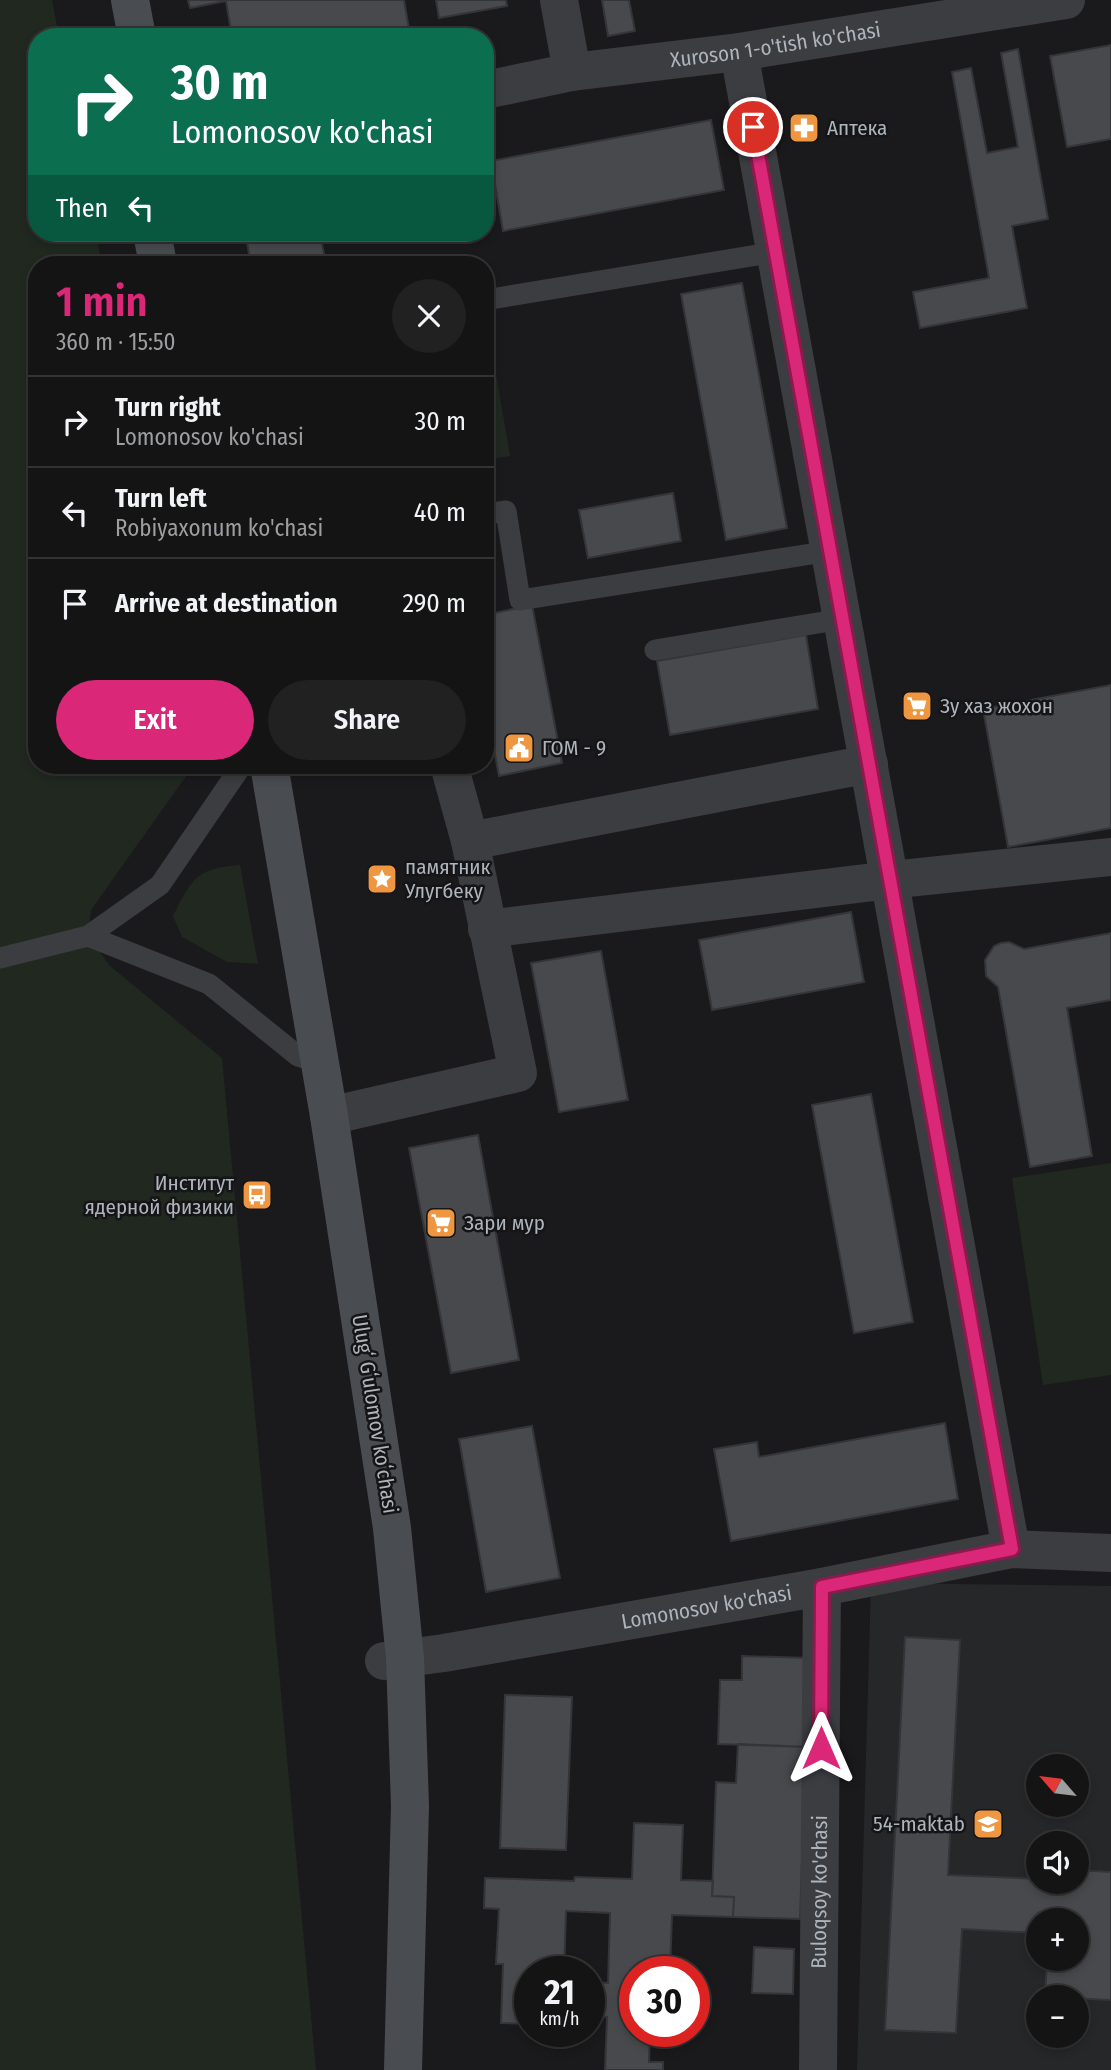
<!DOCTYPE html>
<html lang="en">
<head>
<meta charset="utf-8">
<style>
	:root { --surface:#141415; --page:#212122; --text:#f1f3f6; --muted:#9d9ea0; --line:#333334; --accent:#db2777 }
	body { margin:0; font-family:"Fira Sans Condensed",sans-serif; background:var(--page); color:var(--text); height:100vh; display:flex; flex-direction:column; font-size:26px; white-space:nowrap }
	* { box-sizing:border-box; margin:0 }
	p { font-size:23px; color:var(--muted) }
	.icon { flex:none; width:38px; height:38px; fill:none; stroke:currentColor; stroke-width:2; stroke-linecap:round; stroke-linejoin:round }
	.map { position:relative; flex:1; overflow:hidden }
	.side { position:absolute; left:28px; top:256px; width:466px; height:518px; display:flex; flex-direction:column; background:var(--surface); border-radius:28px; box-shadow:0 4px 10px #0003,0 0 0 2px var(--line) }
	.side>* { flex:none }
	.top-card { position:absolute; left:28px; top:28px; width:466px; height:214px; border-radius:28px; box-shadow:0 4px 10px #0003,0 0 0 2px var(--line); background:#0b6e4f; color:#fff; overflow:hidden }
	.needle { width:46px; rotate:298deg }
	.controls { position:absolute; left:1026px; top:1754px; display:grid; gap:14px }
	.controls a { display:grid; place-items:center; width:63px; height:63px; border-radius:50%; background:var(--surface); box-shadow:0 4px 10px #0003,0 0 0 2px var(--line); font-size:35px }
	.speed { position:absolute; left:514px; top:1956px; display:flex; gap:14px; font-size:35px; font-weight:700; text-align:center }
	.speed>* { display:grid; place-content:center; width:91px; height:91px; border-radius:50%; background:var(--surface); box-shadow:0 4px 10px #0003,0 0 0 2px var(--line); line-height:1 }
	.speed small { font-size:18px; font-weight:400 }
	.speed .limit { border:10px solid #d22; background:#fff; color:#111 }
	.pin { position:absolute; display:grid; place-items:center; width:60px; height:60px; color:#fff; margin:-30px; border:4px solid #fff; border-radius:50%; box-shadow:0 2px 7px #0007 }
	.me { position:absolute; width:77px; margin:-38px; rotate:0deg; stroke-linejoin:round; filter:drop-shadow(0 0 5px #0008) }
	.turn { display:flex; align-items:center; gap:24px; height:147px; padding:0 28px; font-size:32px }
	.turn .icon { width:91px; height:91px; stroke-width:2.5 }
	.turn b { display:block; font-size:49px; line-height:60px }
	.then { display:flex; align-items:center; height:66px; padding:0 28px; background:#0003; gap:14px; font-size:26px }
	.round { display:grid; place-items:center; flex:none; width:74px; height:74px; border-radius:37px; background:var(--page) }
	.overview { display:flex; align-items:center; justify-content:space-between; height:119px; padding:0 28px }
	h1 { font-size:42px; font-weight:600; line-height:52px; color:var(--accent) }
	.action { display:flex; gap:14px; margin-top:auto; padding:14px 28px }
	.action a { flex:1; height:80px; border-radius:42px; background:var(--accent); color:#fff; font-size:28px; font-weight:600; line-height:80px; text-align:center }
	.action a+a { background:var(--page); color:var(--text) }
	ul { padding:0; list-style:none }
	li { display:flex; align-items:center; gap:21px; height:91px; padding:0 28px; border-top:2px solid var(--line) }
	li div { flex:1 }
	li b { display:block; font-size:26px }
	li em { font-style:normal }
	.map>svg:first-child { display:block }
</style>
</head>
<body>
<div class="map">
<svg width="1111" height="2070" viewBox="0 0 1111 2070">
	<rect width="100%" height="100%" fill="#1a1a1c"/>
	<path fill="#262729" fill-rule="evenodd" d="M 871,1583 L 1111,1586 L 1111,2070 L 857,2070 ZM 1038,1766 L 1076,1766 L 1076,1804 L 1038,1804 ZM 1038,1843 L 1076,1843 L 1076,1881 L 1038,1881 ZM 1038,1920 L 1076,1920 L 1076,1958 L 1038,1958 ZM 1038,1997 L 1076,1997 L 1076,2035 L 1038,2035 Z"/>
	<path fill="#202820" d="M 0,0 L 52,0 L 59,37 L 37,37 L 37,233 L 96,233 L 102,264 L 37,264 L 37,765 L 194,765 L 91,910 L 88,936 L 110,966 L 222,1058 L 316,2070 L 0,2070 Z
		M 490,338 L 510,456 L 485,460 L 485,339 Z
		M 240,865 L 258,964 L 227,962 L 182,937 L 173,916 C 192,879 196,868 240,865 Z
		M 1111,1163 L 1111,1375 L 1043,1385 L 1012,1178 Z"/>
	<path fill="#47494c" stroke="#343538" stroke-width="2" d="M 188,0 L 404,0 L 409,29 L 371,37 L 338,37 L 337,30 L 302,37 L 232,37 L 226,1 L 190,8 Z
		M 436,0 L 506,0 L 507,6 L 439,18 Z
		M 602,0 L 629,0 L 635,31 L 608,36 Z
		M 1111,45 L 1111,139 L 1067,147 L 1050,56 Z
		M 1018,49 L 1048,219 L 1012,226 L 1027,308 L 920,328 L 913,292 L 989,278 L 952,72 L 971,68 L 987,153 L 1018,147 L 1001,53 Z
		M 711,120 L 724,190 L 503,231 L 491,161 Z
		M 245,233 L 320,233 L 326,264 L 251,264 Z
		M 376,233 L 409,233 L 378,240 Z
		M 742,283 L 787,528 L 726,540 L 681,294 Z
		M 673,493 L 681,541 L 588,558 L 579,510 Z
		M 532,605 L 562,763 L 499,776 L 485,703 L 485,615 Z
		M 806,635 L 818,709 L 670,735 L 657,661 Z
		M 1111,685 L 1111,828 L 1008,847 L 983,709 Z
		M 851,912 L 864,982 L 712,1010 L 699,940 Z
		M 1111,933 L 1111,1000 L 1067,1008 L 1092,1156 L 1030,1167 L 998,987 L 986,976 L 985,960 L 994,946 L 1001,943 L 1009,942 L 1024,949 Z
		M 601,951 L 628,1100 L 559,1112 L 531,963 Z
		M 871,1094 L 913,1322 L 854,1333 L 812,1105 Z
		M 478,1135 L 519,1360 L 451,1373 L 409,1148 Z
		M 945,1423 L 958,1499 L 731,1541 L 714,1449 L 757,1442 L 759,1457 Z
		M 532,1426 L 560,1578 L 486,1592 L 459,1439 Z
		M 905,1637 L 960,1640 L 948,1875 L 1038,1879 L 1038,1881 L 1076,1881 L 1076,1870 L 1111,1872 L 1111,2000 L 1045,1997 L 1047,1958 L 1076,1958 L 1076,1920 L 1038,1920 L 1038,1933 L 962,1929 L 956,2033 L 885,2030 Z
		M 742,1656 L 809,1658 L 806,1747 L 718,1744 L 720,1680 L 742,1680 Z
		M 505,1695 L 572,1697 L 566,1850 L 500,1848 Z
		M 738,1744 L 806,1747 L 800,1919 L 733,1917 L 734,1897 L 712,1896 L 716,1782 L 736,1783 Z
		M 634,1823 L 683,1825 L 681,1880 L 713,1881 L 712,1896 L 734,1897 L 733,1917 L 672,1915 L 670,1972 L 635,1972 L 635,2032 L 650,2032 L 649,2062 L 663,2062 L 663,2070 L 605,2070 L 607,2017 L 590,2016 L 590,1982 L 608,1983 L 610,1913 L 566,1911 L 564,1972 L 530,1972 L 530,2024 L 501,2023 L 503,1964 L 496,1964 L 499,1909 L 484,1908 L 485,1878 L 574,1881 L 575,1877 L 632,1879 Z
		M 754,1947 L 794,1949 L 793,1994 L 752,1993 Z
		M 539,2032 L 571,2032 L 571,2035 Z"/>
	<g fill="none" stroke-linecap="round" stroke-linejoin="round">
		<path stroke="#3b3d41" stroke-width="21" d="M 485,300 L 776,252
			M 485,514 L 506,511 L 520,600 L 830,551
			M 655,650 L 842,619
			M 242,765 L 160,885 L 88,936 L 209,984 L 298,1056 L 320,1063
			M 0,958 L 88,936"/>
		<g stroke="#3b3d41" stroke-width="38">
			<path d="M 559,0 L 572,72"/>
			<path d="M 739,52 L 1011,1549"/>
			<path id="s1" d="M 485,90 L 572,72 L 739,52 L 1066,0"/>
			<path d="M 470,841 L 869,764"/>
			<path d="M 487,929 L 890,880 L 1111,857"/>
			<path d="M 329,1116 L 518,1073 L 470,841 L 449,765"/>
			<path id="s2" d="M 384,1661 L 444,1653 L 822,1587 L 1011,1549 L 1111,1553"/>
			<path id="s3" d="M 818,2070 L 822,1587"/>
		</g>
		<path stroke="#494d51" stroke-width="38" d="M 130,0 L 137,37
			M 152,233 L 158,264
			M 269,765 L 329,1116 L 392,1528 L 405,1658 L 410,1806 L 403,2070"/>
	</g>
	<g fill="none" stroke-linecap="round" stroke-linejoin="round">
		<g stroke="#8e194d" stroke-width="18">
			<path id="route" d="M 753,127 L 1012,1549 L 822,1587 L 821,1748"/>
		</g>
		<use href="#route" stroke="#db2777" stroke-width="12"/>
	</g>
	<defs>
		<g id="pharmacy-square" transform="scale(1.575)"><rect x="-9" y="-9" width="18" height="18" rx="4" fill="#ee9640" stroke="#151517"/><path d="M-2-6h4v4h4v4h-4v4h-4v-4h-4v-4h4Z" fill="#fff"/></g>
		<g id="supermarket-square" transform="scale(1.575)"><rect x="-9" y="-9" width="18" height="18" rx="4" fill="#ee9640" stroke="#151517"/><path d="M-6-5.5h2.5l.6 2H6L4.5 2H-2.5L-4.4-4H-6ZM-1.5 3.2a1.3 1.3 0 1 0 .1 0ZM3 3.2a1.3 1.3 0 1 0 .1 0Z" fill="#fff"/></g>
		<g id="civic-square" transform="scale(1.575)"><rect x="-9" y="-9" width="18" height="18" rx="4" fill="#ee9640" stroke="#151517"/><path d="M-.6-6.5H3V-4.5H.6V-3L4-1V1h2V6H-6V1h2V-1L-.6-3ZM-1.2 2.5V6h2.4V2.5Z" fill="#fff"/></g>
		<g id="sight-square" transform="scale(1.575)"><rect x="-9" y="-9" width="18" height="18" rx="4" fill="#ee9640" stroke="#151517"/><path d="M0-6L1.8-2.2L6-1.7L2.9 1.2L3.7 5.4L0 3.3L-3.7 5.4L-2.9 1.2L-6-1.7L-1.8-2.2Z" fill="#fff"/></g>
		<g id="bus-square" transform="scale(1.575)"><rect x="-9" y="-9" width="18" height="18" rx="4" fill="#ee9640" stroke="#151517"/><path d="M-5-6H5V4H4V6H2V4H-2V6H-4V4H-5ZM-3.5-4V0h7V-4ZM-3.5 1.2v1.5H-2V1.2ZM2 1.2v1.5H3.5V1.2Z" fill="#fff"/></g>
		<g id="school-square" transform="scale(1.575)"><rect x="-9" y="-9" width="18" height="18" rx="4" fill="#ee9640" stroke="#151517"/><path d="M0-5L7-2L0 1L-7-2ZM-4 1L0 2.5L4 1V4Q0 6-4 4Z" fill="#fff"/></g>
	</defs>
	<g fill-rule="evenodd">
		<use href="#pharmacy-square" x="804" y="128"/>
		<use href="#supermarket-square" x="917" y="706"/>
		<use href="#civic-square" x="519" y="748"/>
		<use href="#sight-square" x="382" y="879"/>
		<use href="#bus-square" x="257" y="1195"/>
		<use href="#supermarket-square" x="441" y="1223"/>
		<use href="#school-square" x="988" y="1824"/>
	</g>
	<g text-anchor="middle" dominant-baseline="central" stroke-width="5" stroke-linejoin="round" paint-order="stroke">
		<g font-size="21" fill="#adb4bb" stroke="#151517">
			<text stroke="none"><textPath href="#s1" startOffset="294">Хuroson 1-o'tish ko'chasi</textPath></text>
			<text transform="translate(375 1414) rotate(81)">Ulugʻ Gʻulomov koʻchasi</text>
			<text stroke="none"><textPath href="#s2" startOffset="327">Lomonosov ko'chasi</textPath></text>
			<text stroke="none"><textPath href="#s3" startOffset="178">Buloqsoy ko'chasi</textPath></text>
		</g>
		<g font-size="21" fill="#adb4bb" stroke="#151517" text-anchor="start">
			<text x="827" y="128">Аптека</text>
			<text x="940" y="706">Зу хаз жохон</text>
			<text x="542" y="748">ГОМ - 9</text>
			<text x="405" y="867">памятник<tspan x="405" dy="24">Улугбеку</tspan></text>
			<text x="234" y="1183" text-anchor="end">Институт<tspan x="234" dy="24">ядерной физики</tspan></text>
			<text x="464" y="1223">Зари мур</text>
			<text x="965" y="1824" text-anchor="end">54-maktab</text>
		</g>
	</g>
</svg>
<div class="controls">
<a><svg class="needle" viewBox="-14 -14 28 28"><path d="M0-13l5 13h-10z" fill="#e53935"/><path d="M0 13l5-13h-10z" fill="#9d9ea0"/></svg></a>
<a><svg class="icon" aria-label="sound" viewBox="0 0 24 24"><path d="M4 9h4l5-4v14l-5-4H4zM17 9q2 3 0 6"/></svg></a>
<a>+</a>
<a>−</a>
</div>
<div class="speed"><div>21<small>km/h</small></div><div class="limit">30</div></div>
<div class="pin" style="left:753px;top:127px;background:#d93025"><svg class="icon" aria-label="arrive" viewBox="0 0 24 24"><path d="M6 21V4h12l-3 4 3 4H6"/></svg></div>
<svg class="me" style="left:821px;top:1748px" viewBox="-20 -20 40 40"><path d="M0-17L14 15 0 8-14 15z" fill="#db2777" stroke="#fff" stroke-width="4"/></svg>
<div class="top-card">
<div class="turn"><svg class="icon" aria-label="right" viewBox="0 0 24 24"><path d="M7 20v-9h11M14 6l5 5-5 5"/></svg><div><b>30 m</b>Lomonosov ko'chasi</div></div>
<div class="then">Then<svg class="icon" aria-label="left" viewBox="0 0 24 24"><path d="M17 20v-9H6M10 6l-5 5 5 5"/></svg></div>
</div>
<section class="side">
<div class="overview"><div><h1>1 min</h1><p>360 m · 15:50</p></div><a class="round"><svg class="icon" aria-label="close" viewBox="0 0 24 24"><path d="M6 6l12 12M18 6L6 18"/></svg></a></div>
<ul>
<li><svg class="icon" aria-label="right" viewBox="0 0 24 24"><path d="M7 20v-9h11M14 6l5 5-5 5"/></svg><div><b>Turn right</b><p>Lomonosov ko'chasi</p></div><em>30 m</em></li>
<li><svg class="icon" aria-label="left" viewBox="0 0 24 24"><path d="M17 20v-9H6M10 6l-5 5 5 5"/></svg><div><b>Turn left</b><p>Robiyaxonum ko'chasi</p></div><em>40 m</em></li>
<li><svg class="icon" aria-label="arrive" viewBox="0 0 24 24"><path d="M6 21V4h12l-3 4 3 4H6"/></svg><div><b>Arrive at destination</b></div><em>290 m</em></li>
</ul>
<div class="action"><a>Exit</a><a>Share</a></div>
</section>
</div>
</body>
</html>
